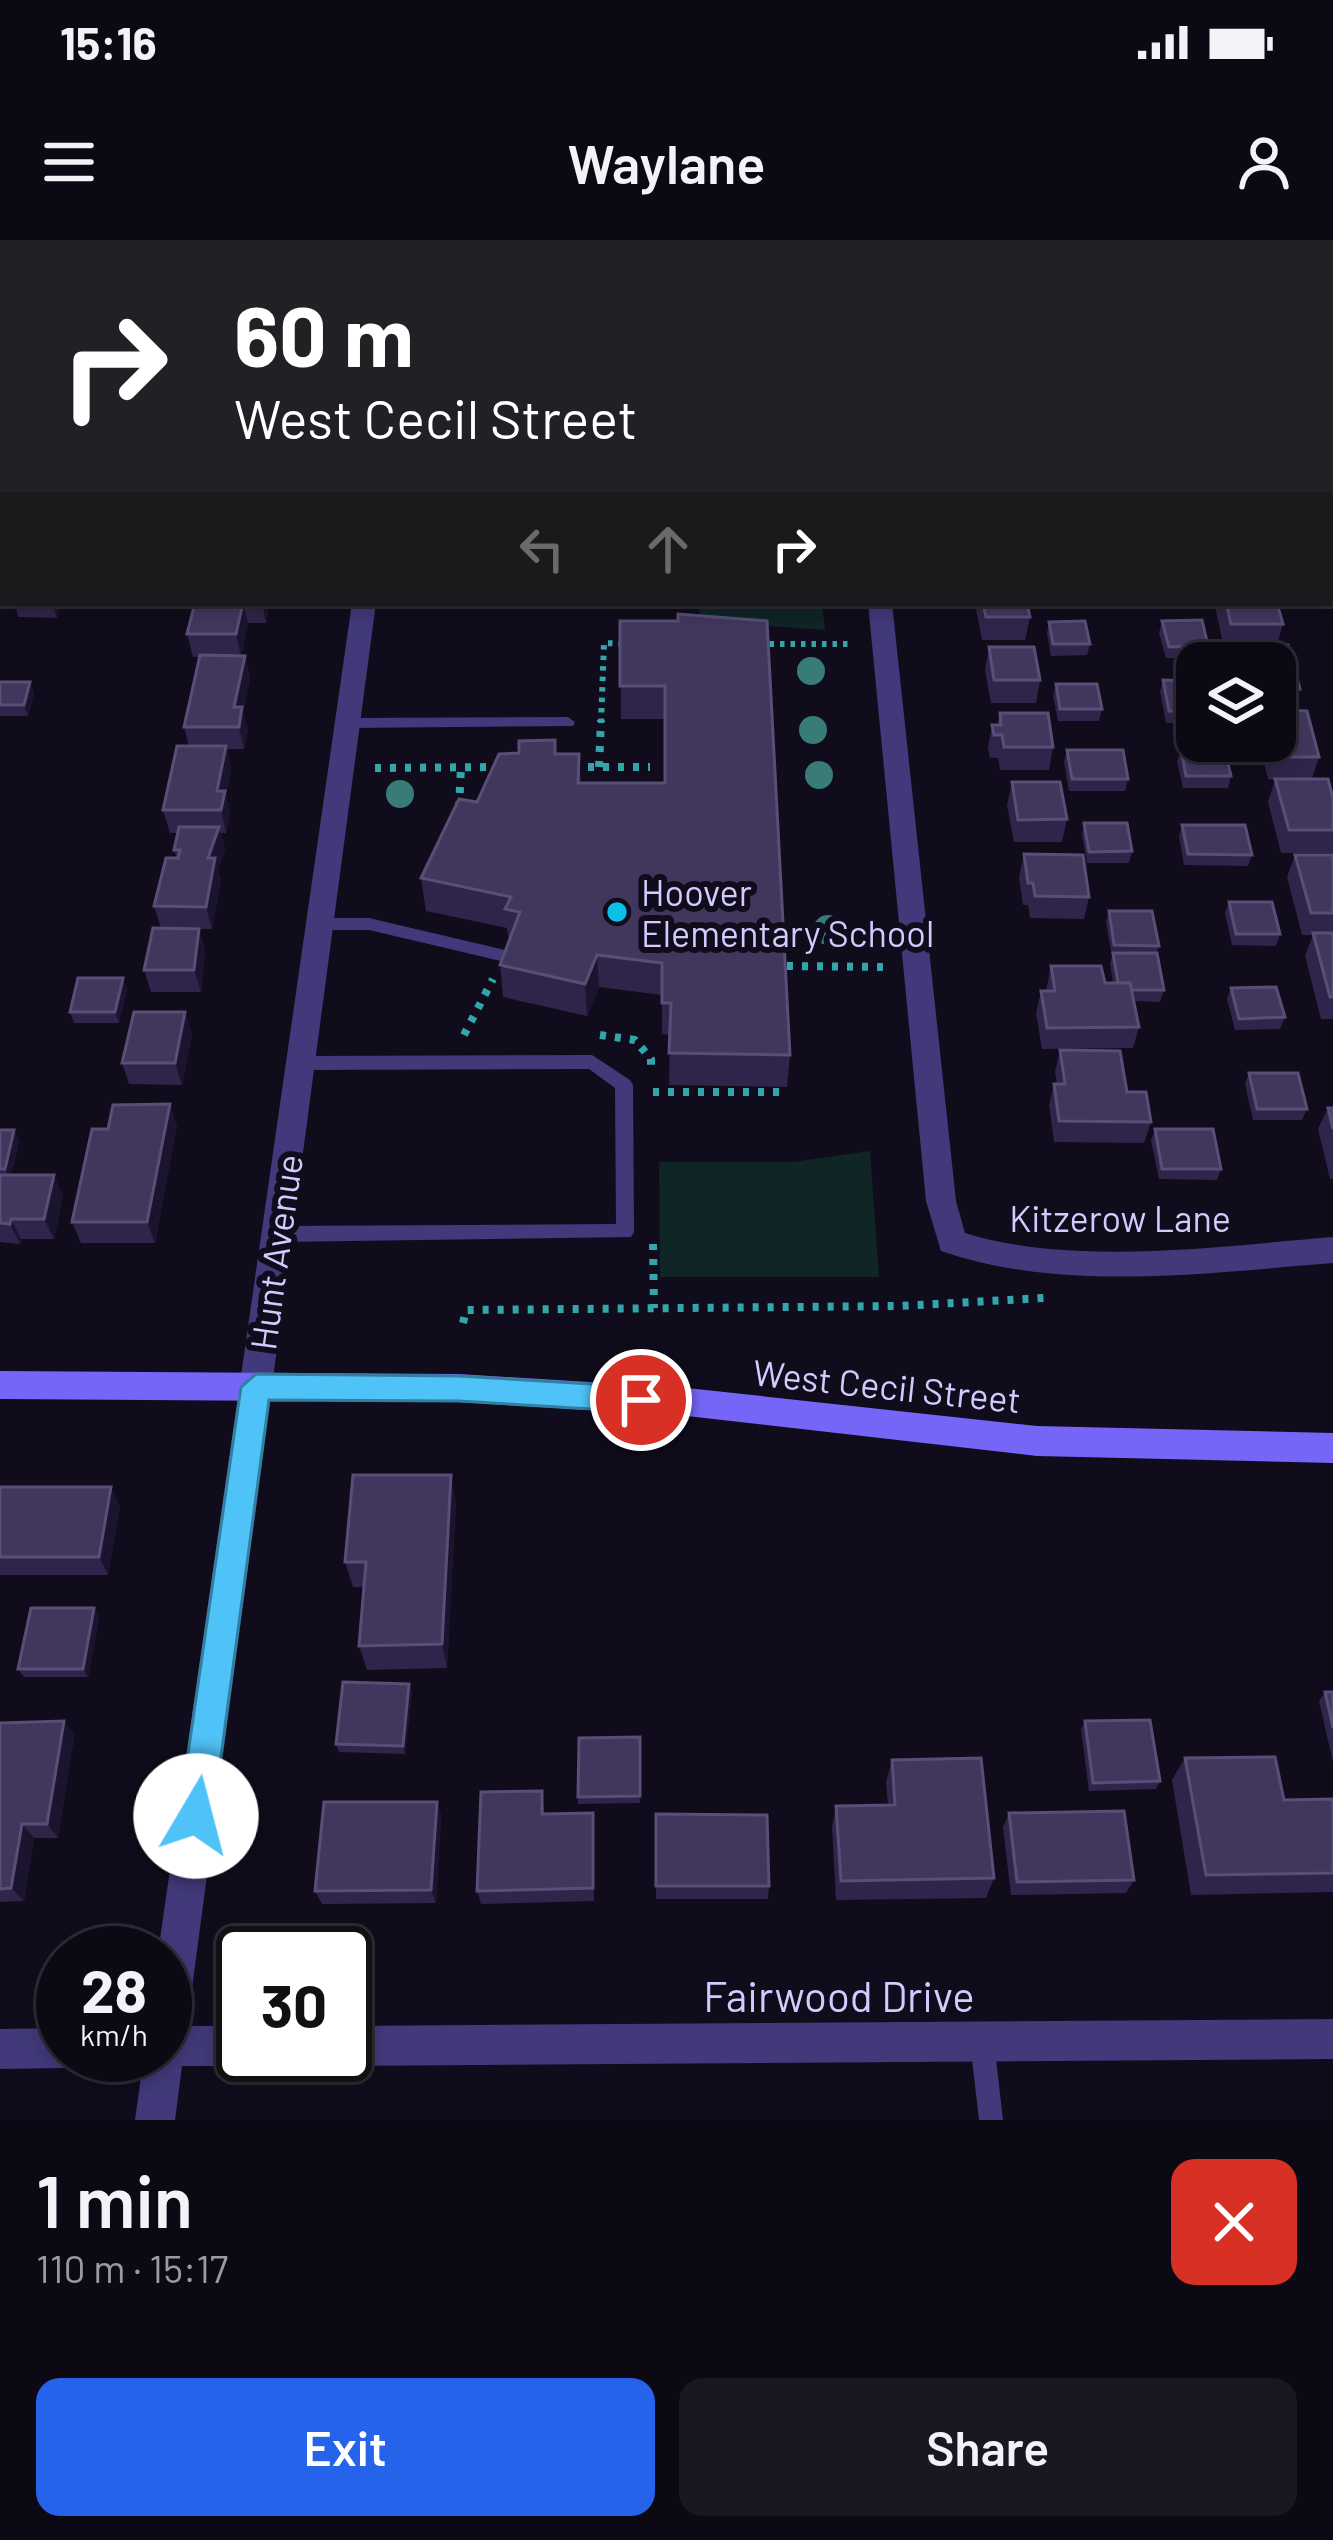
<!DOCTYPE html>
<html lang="en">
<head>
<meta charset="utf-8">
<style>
	:root { --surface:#0c0915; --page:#1a1722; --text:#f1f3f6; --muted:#9a9aa0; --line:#2c2a34; --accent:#2563eb }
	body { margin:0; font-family:Barlow,sans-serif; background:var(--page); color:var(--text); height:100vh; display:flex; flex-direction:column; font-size:45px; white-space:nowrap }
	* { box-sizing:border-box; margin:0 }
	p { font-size:39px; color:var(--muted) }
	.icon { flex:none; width:66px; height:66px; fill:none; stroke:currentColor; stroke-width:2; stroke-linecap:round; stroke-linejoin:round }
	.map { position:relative; height:1880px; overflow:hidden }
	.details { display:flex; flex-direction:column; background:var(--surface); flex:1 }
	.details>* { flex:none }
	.guide { position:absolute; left:0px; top:0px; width:1335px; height:366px; box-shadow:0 6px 18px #0003,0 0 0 3px var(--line); background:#202124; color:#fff; overflow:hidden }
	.tools { position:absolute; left:1176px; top:402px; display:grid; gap:24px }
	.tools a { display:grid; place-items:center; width:120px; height:120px; border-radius:24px; background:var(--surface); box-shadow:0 6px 18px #0003,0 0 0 3px var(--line); font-size:60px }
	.speed { position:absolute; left:36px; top:1686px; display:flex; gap:24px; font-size:60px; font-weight:700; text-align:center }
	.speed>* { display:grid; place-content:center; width:156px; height:156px; border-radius:50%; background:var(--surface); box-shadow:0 6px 18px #0003,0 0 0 3px var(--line); line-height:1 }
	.speed small { font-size:30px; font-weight:400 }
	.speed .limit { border:6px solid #111; border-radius:18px; background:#fff; color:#111 }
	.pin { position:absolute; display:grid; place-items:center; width:102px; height:102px; color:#fff; margin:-51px; border:6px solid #fff; border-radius:50%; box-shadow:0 3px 12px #0007 }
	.me { position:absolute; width:132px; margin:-66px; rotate:8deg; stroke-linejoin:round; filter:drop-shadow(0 0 9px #0008) }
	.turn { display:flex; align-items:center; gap:42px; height:252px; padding:0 36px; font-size:54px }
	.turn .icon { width:156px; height:156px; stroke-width:2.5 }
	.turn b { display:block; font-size:84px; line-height:102px }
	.lanes { display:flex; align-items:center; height:114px; padding:0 36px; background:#0003; justify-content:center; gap:60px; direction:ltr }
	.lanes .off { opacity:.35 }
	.round { display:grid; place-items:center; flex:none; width:126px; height:126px; border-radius:24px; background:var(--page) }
	.headline { display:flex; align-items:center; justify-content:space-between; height:204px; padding:0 36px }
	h1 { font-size:72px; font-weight:600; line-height:90px }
	.cta { display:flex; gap:24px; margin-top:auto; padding:24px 36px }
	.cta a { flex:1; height:138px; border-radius:24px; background:var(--accent); color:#fff; font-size:48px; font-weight:600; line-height:138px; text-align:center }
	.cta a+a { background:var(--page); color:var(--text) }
	.status { display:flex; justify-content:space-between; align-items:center; height:84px; padding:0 60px; background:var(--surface); direction:ltr }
	.status svg { height:33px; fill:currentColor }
	header { display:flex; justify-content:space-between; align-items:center; height:156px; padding:0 36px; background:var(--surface); font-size:54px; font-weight:600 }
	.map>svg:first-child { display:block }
</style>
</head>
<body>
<div class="status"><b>15:16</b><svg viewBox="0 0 49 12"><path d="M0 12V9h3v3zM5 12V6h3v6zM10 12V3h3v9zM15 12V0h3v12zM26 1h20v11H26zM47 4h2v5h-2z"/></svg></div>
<header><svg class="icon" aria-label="menu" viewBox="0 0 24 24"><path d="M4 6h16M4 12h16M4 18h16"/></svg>Waylane<svg class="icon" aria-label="person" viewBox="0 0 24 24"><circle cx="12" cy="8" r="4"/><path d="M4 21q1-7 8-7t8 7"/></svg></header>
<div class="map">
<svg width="1333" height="1880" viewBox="0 0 1333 1880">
	<rect width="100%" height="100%" fill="#100c1c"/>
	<path fill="#102526" d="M 698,363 L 822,363 L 825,390 L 700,381 Z
		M 870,911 L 879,1037 L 660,1037 L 659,922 L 792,922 Z"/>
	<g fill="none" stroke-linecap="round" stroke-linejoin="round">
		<path stroke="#32a6a8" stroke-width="6" stroke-dasharray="4.5 6" stroke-linecap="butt" d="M 759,404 L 852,404
			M 601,483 L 604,403 L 630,404"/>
		<path stroke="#32a6a8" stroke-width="8" stroke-dasharray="6 9" stroke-linecap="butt" d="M 573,527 L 650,527
			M 599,527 L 601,480
			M 375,528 L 498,527
			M 459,568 L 461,527
			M 787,726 L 887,727
			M 464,795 L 493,739
			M 600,795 L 635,800 L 651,819 L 651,833
			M 653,852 L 783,852
			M 653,1004 L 654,1068
			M 463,1083 L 466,1070 L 900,1066 L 1044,1058"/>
		<path fill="#413979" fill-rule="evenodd" d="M 568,477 L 575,482 L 573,486 L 348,488 L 341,483 L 348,478 Z
			M 321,678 L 369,678 L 505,710 L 513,716 L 505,722 L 369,690 L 321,690 L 313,684 Z
			M 592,815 L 630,840 L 633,845 L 634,992 L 631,997 L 279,1002 L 273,999 L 270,994 L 273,989 L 279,986 L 616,984 L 615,848 L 589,829 L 302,830 L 293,823 L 302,816 Z
			M 982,1790 L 990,1794 L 994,1802 L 1003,1880 L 979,1880 L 970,1802 L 974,1794 Z"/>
		<path fill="#413979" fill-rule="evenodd" d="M 405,0 L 425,0 L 404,3 Z
			M 832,0 L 852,0 L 853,3 L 833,3 Z
			M 1224,0 L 1244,0 L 1245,3 L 1225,3 Z
			M 1332,297 L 1333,297 L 1333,314 L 1332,314 Z
			M 352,363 L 376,363 L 187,1786 L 243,1786 L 243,1815 L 259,1815 L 243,1826 L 182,1826 L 175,1880 L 135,1880 L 144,1815 L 165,1815 L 165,1713 L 158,1713 Z
			M 868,363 L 892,363 L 956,961 L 965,993 C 1074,1027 1220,1006 1333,997 L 1333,1023 C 1206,1033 1064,1053 941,1011 L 926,961 Z
			M 1333,1779 L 1333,1819 L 345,1826 L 329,1815 L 345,1815 L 345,1786 Z
			M 63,1788 L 63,1815 L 80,1815 L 77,1822 L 63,1828 L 0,1829 L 0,1789 Z"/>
		<path fill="#7566f8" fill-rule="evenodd" d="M 0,1131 L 459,1134 L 687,1148 L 1037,1186 L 1333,1193 L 1333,1223 L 1037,1216 L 687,1176 L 459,1162 L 0,1159 Z"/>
	</g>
	<g fill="#397c77">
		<circle cx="811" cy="431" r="14"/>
		<circle cx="813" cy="490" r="14"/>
		<circle cx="819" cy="535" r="14"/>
		<circle cx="400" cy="554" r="14"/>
		<circle cx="828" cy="690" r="15"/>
	</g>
	<path fill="#2f254a" d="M 116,0 L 171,0 L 170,3 L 117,3 Z
		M 248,0 L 278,0 L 277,3 L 249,3 Z
		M 554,0 L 586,0 L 586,3 L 554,3 Z
		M 648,0 L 683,0 L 683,3 L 648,3 Z
		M 994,0 L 1036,0 L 1035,3 L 994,3 Z
		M 1060,0 L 1101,0 L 1100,3 L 1061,3 Z
		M 0,175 L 3,175 L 3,326 L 0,326 Z
		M 15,363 L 61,363 L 57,378 L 18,377 Z
		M 244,363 L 269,363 L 266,383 L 248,383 L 241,416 L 245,416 L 250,439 L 243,472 L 248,490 L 244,509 L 227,509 L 231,529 L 226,556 L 230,574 L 226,593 L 221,593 L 225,610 L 218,629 L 221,640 L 212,689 L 199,689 L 205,711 L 201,752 L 151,752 L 144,730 L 161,688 L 154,666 L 177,618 L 174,610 L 178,593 L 170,593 L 163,570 L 189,506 L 184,487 L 199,417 L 193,417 L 187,394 Z
		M 977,363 L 1027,363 L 1030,377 L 1025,400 L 982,400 L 976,369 Z
		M 1214,363 L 1277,363 L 1283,384 L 1277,405 L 1300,449 L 1293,471 L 1319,517 L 1312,539 L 1333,558 L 1333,613 L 1281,613 L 1268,562 L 1275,540 L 1268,539 L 1259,501 L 1275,501 L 1275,423 L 1241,423 L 1246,407 L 1224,407 Z
		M 620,381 L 678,381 L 790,815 L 787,847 L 669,845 L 670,795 L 662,794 L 662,755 L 599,747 L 587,776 L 503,757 L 500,725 L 509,702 L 507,688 L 426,671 L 421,638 L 477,562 L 519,513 L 579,514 L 581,543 L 665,543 L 665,479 L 621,479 Z
		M 1162,381 L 1208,406 L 1205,418 L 1166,418 L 1159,393 Z
		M 1049,382 L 1090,404 L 1087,415 L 1051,416 L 1047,393 Z
		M 989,407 L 1040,440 L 1036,463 L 991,463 L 985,430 Z
		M 1163,440 L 1197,441 L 1197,483 L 1166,483 L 1160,452 Z
		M 0,442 L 30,442 L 34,454 L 28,476 L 0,476 Z
		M 1056,444 L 1102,469 L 1099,481 L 1058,481 L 1053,456 Z
		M 1000,473 L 1053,507 L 1049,530 L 1000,530 L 998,518 L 990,518 L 988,508 L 992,485 L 997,485 Z
		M 1067,510 L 1128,539 L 1125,551 L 1069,551 L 1064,522 Z
		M 1181,510 L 1231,536 L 1228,548 L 1183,548 L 1177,522 Z
		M 1012,542 L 1067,579 L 1062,602 L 1014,602 L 1007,565 Z
		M 1084,583 L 1132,611 L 1129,623 L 1087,623 L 1082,595 Z
		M 1182,585 L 1252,615 L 1248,626 L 1184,625 L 1179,596 Z
		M 1024,614 L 1089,657 L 1084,679 L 1030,678 L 1028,665 L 1023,665 L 1019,637 Z
		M 1295,615 L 1333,615 L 1333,779 L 1321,779 L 1305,716 L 1313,695 L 1302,695 L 1287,637 Z
		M 1229,662 L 1280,694 L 1276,706 L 1232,705 L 1225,673 Z
		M 1109,671 L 1159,706 L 1156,713 L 1164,750 L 1160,762 L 1134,761 L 1139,787 L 1133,808 L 1042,809 L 1036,773 L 1041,751 L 1046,751 L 1051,726 L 1105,743 L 1113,743 L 1110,724 L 1112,717 L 1106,682 Z
		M 1231,748 L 1285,777 L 1280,789 L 1235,790 L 1227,759 Z
		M 127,749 L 119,783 L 74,783 L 70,772 Z
		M 185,772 L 192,794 L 182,845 L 129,844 L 122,823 Z
		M 1060,810 L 1127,852 L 1151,882 L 1144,903 L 1054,902 L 1049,865 L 1054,844 L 1057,844 L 1055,832 Z
		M 1249,833 L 1307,869 L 1302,880 L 1253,880 L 1245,844 Z
		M 1328,868 L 1333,868 L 1333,939 L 1330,939 L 1318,889 Z
		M 177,885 L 155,1003 L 81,1003 L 72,982 Z
		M 1155,889 L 1221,929 L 1217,940 L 1159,939 L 1151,900 Z
		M 0,890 L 14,890 L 19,901 L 11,935 L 63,956 L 54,999 L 21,999 L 20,1004 L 0,1002 Z
		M 0,1247 L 120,1266 L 108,1335 L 0,1335 Z
		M 456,1261 L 447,1428 L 367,1430 L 359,1406 L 364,1347 L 353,1347 L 345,1322 Z
		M 99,1377 L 88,1437 L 24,1437 L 18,1429 Z
		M 409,1444 L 412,1452 L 405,1514 L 339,1512 L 336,1504 Z
		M 1325,1452 L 1333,1452 L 1333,1522 L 1319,1461 Z
		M 64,1481 L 74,1496 L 58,1598 L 34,1598 L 24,1661 L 0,1662 L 0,1483 Z
		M 1085,1481 L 1160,1541 L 1156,1549 L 1089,1551 L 1081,1489 Z
		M 640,1497 L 640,1563 L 578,1564 L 578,1557 Z
		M 1185,1518 L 1284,1560 L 1333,1559 L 1333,1652 L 1191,1655 L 1172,1540 Z
		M 892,1520 L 994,1638 L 986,1658 L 836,1660 L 832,1587 L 836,1566 L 888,1565 L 886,1542 Z
		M 437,1562 L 441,1576 L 436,1663 L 322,1664 L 315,1651 Z
		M 544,1565 L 544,1574 L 593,1573 L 594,1661 L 481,1664 L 477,1651 Z
		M 1009,1573 L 1134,1640 L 1126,1653 L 1011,1655 L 1003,1587 Z
		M 656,1574 L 769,1646 L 768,1659 L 656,1659 Z"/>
	<path fill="#1b142f" d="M 54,363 L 61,363 L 57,378 L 53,366 Z
		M 243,363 L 248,383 L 241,417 L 236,394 Z
		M 262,363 L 269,363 L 266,383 Z
		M 245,416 L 250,439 L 243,472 L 248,490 L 244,509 L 234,467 Z
		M 30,442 L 34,454 L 28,476 L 24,465 Z
		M 226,506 L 231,529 L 226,556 L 230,574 L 226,593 L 217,551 Z
		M 219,587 L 225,610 L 218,629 L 221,640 L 212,689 L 206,667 L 208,618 Z
		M 199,689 L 205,711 L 201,752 L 194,730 Z
		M 597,715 L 599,747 L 587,776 L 585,744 Z
		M 123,738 L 127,749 L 119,783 L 115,772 Z
		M 185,772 L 192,794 L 182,845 L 175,823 Z
		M 170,864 L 177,885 L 155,1003 L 147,982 Z
		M 14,890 L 19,901 L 10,939 L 5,929 Z
		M 54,935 L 63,956 L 54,999 L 44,979 Z
		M 11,979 L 21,999 L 20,1004 L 10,984 Z
		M 451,1235 L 456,1261 L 447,1428 L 442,1404 Z
		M 111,1247 L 120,1266 L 108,1335 L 99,1317 Z
		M 94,1368 L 99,1377 L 88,1437 L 83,1429 Z
		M 409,1444 L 412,1452 L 405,1514 L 403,1506 Z
		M 64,1481 L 74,1496 L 58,1598 L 47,1584 Z
		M 437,1562 L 441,1576 L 436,1663 L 431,1650 Z
		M 22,1584 L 34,1598 L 24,1661 L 11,1648 Z"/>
	<path fill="#41375d" stroke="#584e76" stroke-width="3" d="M 45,0 L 88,0 L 87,3 L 44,3 Z
		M 294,0 L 328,0 L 327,3 L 293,3 Z
		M 486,0 L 531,0 L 531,3 L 486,3 Z
		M 733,0 L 768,0 L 768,3 L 733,3 Z
		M 1132,0 L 1169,0 L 1170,3 L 1133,3 Z
		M 0,175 L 3,175 L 3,236 L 0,236 Z
		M 0,255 L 3,255 L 3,297 L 1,303 Z
		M 15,363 L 54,363 L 53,366 L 14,366 Z
		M 195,363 L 243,363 L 236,394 L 187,394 Z
		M 983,363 L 1027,363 L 1030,377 L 986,377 Z
		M 1226,363 L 1277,363 L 1283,384 L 1231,384 Z
		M 678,374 L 767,381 L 790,815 L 669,813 L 671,763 L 662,763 L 662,723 L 597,715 L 585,744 L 500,725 L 520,672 L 505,669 L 511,657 L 421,638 L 459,559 L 477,562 L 499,514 L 519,513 L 519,501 L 555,500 L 555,514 L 579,514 L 578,543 L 665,543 L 665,446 L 620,446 L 620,381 L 678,381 Z
		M 1202,380 L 1208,406 L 1169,407 L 1162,381 Z
		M 1085,381 L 1090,404 L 1053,404 L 1049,382 Z
		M 1246,405 L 1288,405 L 1300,449 L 1275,449 L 1275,423 L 1251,423 Z
		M 989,407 L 1034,407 L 1040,440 L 994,440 Z
		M 200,415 L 245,416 L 234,467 L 242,467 L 239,487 L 184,487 Z
		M 1163,440 L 1197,441 L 1197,472 L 1169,471 Z
		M 0,442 L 30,442 L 24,465 L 0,465 Z
		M 1056,444 L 1097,444 L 1102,469 L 1060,469 Z
		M 1275,470 L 1307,471 L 1319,517 L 1276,517 L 1272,501 L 1275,501 Z
		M 1000,473 L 1048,473 L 1053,507 L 1004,507 L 1002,495 L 994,495 L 992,485 L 1001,485 Z
		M 177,506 L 226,506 L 217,551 L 225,551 L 221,570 L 163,570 Z
		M 1067,510 L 1123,510 L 1128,539 L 1072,539 Z
		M 1181,510 L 1225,511 L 1231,536 L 1186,536 Z
		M 1275,539 L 1328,539 L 1333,558 L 1333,590 L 1289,590 Z
		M 1012,542 L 1060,542 L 1067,579 L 1018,580 Z
		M 1084,583 L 1127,583 L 1132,611 L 1089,612 Z
		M 1182,585 L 1245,585 L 1252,615 L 1188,614 Z
		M 179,587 L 219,587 L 208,618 L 215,618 L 206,667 L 154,666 L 166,618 L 178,618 L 180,610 L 174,610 Z
		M 1024,614 L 1083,615 L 1089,657 L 1035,656 L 1033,643 L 1028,643 Z
		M 1295,615 L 1333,615 L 1333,673 L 1311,673 Z
		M 1229,662 L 1272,662 L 1280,694 L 1236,694 Z
		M 1109,671 L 1152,671 L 1159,706 L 1114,705 Z
		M 153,688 L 199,689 L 194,730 L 144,730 Z
		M 1313,693 L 1333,693 L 1333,757 L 1330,757 Z
		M 1113,713 L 1157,713 L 1164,750 L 1132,750 L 1130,743 L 1118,743 Z
		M 1051,726 L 1101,726 L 1105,743 L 1130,743 L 1139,787 L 1047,788 L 1041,751 L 1055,751 Z
		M 78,738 L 123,738 L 115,772 L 70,772 Z
		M 1276,747 L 1285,777 L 1239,779 L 1231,748 Z
		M 134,772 L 185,772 L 175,823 L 122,823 Z
		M 1060,810 L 1120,811 L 1127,852 L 1146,852 L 1151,882 L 1059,881 L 1054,844 L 1065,844 Z
		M 1249,833 L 1298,833 L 1307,869 L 1257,869 Z
		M 170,864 L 147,982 L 72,982 L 92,889 L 108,889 L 113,865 Z
		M 1328,868 L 1333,868 L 1333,889 Z
		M 1155,889 L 1213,889 L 1221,929 L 1162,929 Z
		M 0,890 L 14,890 L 5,929 L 0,929 Z
		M 0,935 L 54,935 L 44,979 L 11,979 L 10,984 L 0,983 Z
		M 353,1235 L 451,1235 L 442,1404 L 359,1406 L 366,1322 L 345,1322 Z
		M 0,1247 L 111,1247 L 99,1317 L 0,1317 Z
		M 31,1368 L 94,1368 L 83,1429 L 18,1429 Z
		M 343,1442 L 409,1444 L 403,1506 L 336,1504 Z
		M 1325,1452 L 1333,1452 L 1333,1488 Z
		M 1150,1480 L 1160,1541 L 1093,1543 L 1085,1481 Z
		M 64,1481 L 47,1584 L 22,1584 L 11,1648 L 0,1649 L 0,1483 Z
		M 640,1497 L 640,1556 L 578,1557 L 579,1498 Z
		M 1275,1517 L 1284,1560 L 1333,1559 L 1333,1633 L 1206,1635 L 1185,1518 Z
		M 981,1518 L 994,1638 L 841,1641 L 836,1566 L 895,1565 L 892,1520 Z
		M 542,1551 L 542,1574 L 593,1573 L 593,1648 L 477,1651 L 481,1552 Z
		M 324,1562 L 437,1562 L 431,1650 L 315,1651 Z
		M 1124,1571 L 1134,1640 L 1017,1642 L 1009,1573 Z
		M 656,1574 L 767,1575 L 769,1646 L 656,1646 Z"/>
	<path fill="#4fc3f7" stroke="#337fa1" stroke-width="3" d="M 256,1134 L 459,1136 L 641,1147 L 656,1160 L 641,1172 L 459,1161 L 269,1160 L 213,1576 L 208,1588 L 196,1592 L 184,1588 L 179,1576 L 241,1147 Z"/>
	<circle fill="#0bc0e8" stroke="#100c1c" stroke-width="4.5" cx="617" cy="672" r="12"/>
	<g text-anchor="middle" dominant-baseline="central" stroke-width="12" stroke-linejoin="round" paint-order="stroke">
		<g font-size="36" fill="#d4cafd" stroke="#100c1c" text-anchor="start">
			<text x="641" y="651">Hoover<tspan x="641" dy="41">Elementary School</tspan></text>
		</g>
		<g font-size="36" fill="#d4cafd" stroke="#100c1c">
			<text x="1120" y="977">Kitzerow Lane</text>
			<text transform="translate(275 1012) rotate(-82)">Hunt Avenue</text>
			<text transform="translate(887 1145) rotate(6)">West Cecil Street</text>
		</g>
		<g font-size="42" fill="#d4cafd" stroke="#100c1c">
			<text x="839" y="1755">Fairwood Drive</text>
		</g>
	</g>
</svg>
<div class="tools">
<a><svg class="icon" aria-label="layers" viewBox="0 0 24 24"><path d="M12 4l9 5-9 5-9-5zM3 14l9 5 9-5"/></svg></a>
</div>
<div class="speed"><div>28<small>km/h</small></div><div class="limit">30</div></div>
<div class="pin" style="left:641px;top:1160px;background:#d93025"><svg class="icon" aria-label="arrive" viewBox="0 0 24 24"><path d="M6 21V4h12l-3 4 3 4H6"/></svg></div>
<svg class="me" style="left:196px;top:1576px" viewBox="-20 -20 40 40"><circle r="19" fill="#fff"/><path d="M0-13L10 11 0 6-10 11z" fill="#4fc3f7"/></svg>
<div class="guide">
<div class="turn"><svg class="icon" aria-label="right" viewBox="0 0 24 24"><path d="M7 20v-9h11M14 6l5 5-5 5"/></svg><div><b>60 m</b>West Cecil Street</div></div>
<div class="lanes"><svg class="icon off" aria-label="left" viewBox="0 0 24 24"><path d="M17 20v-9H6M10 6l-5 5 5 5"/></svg><svg class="icon off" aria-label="ahead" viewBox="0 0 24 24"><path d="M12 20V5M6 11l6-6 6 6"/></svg><svg class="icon" aria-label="right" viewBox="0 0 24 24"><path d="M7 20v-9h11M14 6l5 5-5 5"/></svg></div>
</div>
</div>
<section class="details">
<div class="headline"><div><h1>1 min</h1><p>110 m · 15:17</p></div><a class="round" style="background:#d93025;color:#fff"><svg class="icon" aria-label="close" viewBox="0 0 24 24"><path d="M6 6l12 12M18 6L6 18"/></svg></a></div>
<div class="cta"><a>Exit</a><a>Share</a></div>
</section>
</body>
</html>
